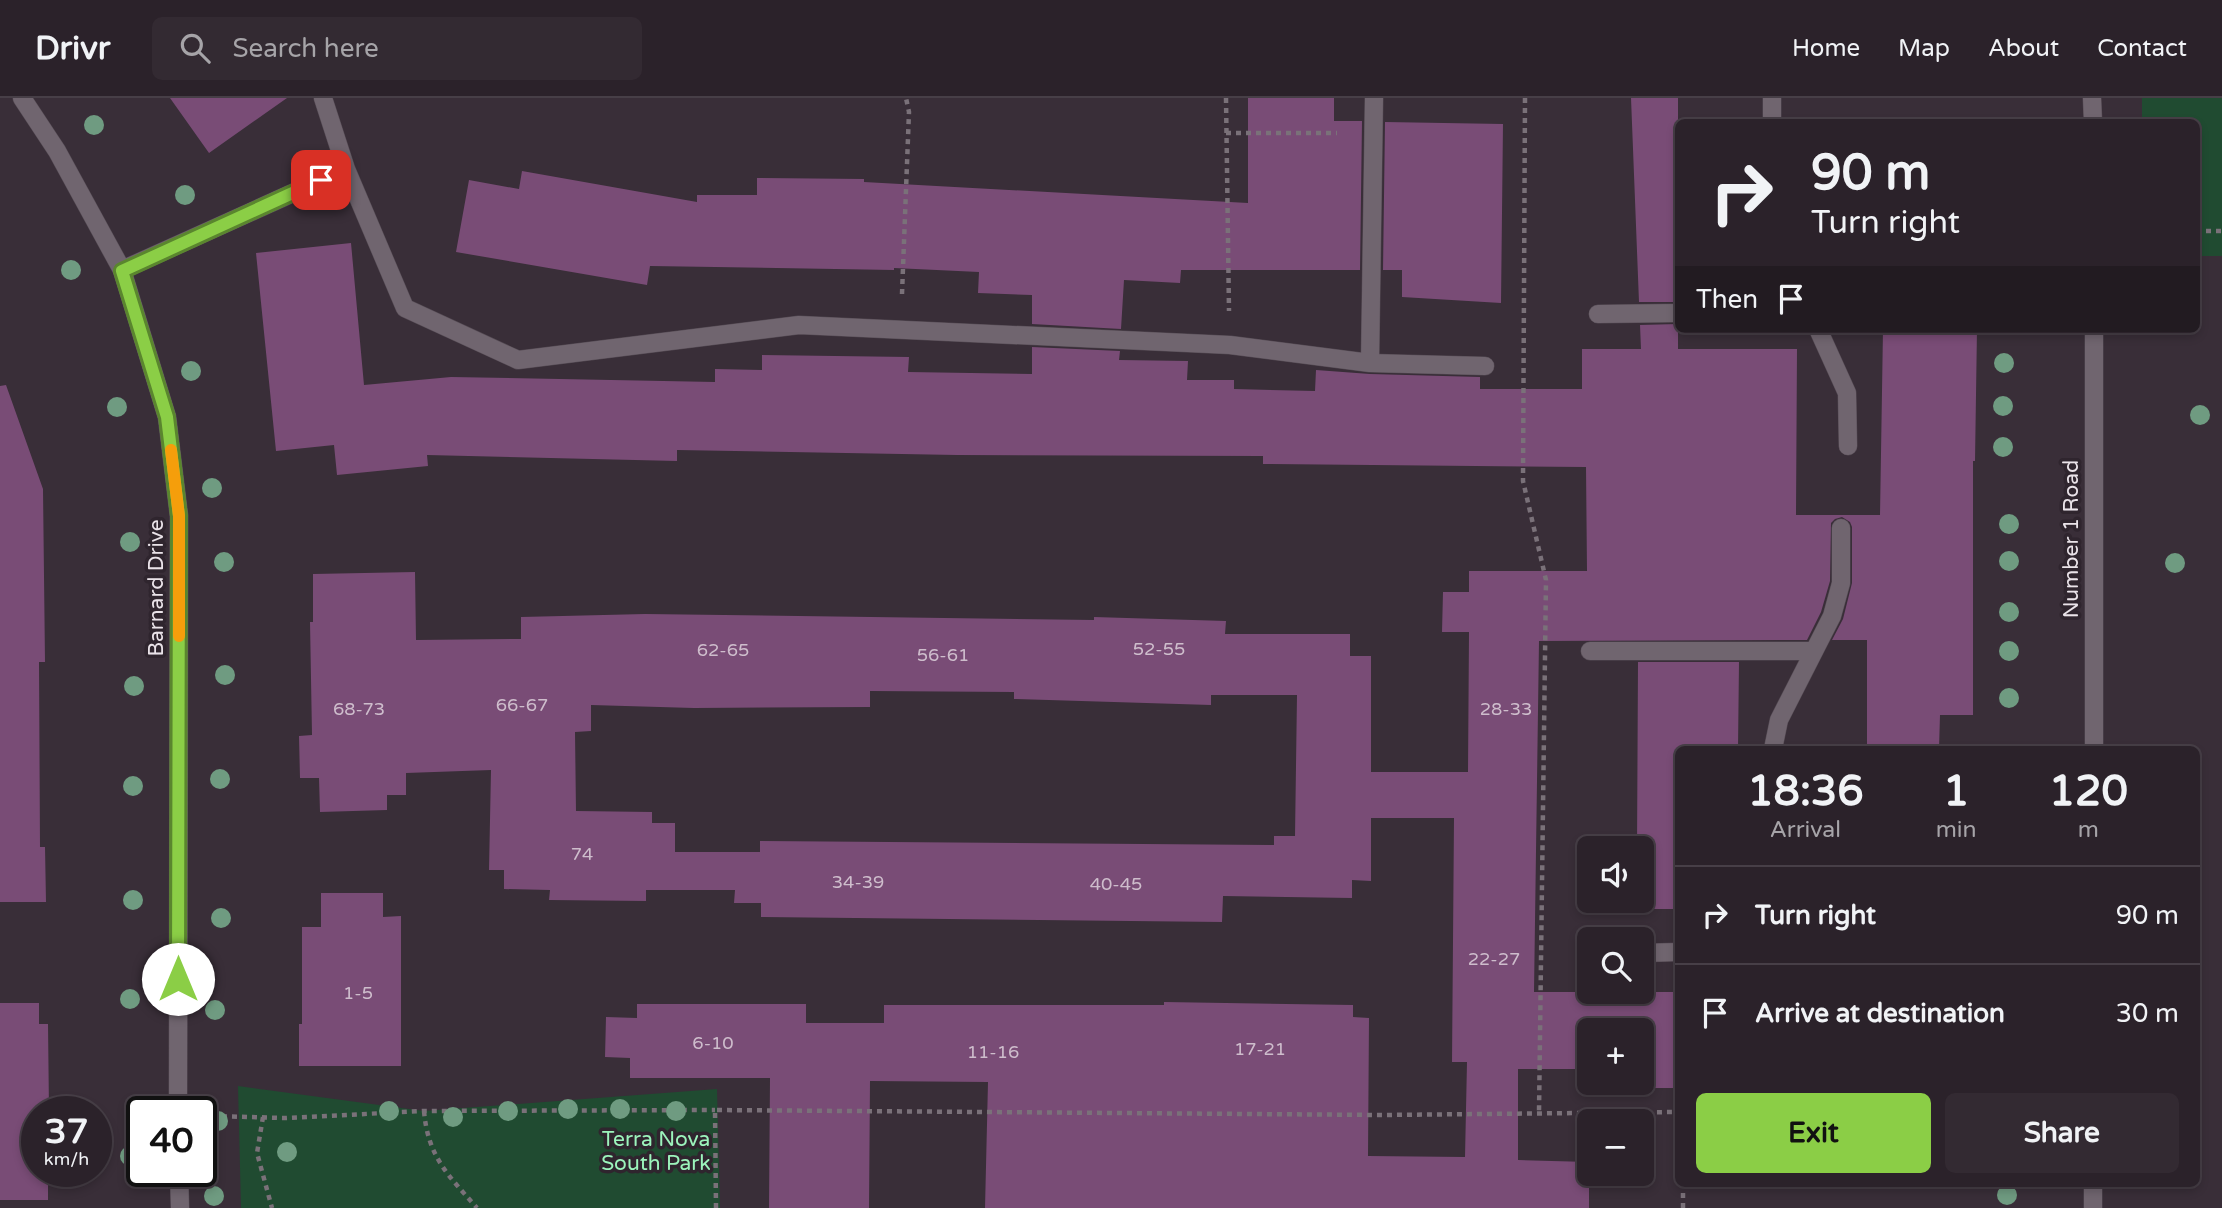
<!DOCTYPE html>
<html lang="en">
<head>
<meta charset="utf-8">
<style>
	:root { --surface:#2b222a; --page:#332a32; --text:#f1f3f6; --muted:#a6a4a8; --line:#473f47; --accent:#8bce46 }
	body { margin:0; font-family:"Varela Round",sans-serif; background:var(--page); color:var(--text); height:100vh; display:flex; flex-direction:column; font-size:26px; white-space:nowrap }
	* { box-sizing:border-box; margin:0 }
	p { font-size:23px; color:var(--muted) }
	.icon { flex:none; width:38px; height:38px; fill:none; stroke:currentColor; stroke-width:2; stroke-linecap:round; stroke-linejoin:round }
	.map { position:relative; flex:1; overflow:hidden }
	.panel { position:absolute; left:1675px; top:648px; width:525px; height:441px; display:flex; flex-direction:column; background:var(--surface); border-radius:10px; box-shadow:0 4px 10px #0003,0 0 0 2px var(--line) }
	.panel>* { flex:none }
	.banner { position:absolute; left:1675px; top:21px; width:525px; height:214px; border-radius:10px; box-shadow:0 4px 10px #0003,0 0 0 2px var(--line); background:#2b222a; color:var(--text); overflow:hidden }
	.tools { position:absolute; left:1577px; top:738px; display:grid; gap:14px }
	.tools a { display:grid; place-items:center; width:77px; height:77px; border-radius:10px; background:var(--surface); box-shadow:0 4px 10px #0003,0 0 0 2px var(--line); font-size:35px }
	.speed { position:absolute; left:21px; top:998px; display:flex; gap:14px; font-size:35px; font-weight:700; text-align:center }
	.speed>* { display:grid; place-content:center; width:91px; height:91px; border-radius:50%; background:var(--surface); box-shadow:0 4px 10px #0003,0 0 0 2px var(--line); line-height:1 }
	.speed small { font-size:18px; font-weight:400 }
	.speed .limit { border:4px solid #111; border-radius:10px; background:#fff; color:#111 }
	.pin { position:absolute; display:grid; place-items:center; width:60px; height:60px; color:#fff; margin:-30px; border-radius:14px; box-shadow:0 4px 10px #0006 }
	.me { position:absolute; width:77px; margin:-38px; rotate:0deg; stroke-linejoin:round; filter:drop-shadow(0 0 5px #0008) }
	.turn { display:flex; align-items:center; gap:24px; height:147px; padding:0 21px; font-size:32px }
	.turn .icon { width:91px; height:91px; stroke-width:2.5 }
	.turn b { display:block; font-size:49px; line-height:60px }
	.then { display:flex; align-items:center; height:66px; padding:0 21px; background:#0003; gap:14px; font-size:26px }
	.eta { display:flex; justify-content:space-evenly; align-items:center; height:119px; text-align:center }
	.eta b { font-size:42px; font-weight:800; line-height:49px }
	.action { display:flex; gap:14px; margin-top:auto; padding:14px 21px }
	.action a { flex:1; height:80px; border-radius:10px; background:var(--accent); color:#111; font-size:28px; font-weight:800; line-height:80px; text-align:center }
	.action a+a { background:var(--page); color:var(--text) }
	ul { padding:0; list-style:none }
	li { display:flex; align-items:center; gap:21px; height:98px; padding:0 21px; border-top:2px solid var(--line) }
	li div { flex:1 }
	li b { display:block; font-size:26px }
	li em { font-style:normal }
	header { display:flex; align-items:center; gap:42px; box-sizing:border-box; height:98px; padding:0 35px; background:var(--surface); border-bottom:2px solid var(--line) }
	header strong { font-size:33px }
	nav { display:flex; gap:38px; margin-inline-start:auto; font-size:24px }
	.search { width:490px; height:63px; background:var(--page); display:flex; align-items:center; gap:18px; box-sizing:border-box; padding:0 24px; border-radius:10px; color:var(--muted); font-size:26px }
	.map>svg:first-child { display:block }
</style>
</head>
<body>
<header>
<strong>Drivr</strong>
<div class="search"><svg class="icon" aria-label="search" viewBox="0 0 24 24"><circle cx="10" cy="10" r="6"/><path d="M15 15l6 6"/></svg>Search here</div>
<nav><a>Home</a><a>Map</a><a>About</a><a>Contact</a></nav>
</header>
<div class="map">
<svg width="2222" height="1110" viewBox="0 0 2222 1110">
	<rect width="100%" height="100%" fill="#392e38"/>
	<path fill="#204b31" d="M 2142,0 L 2222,0 L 2222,158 L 2196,158 L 2196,24 L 2142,24 Z
		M 238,988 L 424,1013 L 717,991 L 720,1110 L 241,1110 Z"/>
	<path fill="#794c76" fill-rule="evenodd" d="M 170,0 L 287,0 L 209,55 Z
		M 1248,0 L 1334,0 L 1334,23 L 1362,23 L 1360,172 L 1181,172 L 1180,185 L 1124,182 L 1121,231 L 1032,226 L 1032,197 L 978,195 L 979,174 L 894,170 L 894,172 L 650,168 L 647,187 L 456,154 L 469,82 L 519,91 L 522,73 L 697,104 L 697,97 L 757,97 L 757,80 L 864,81 L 864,84 L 1248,105 Z
		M 1631,0 L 1678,0 L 1678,204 L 1639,204 Z
		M 1385,24 L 1503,26 L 1501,205 L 1402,199 L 1402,172 L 1383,172 Z
		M 351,145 L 364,287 L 451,279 L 715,284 L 715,271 L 762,272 L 762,257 L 909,259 L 908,274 L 1032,276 L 1032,249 L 1120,253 L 1119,262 L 1188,263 L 1187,282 L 1234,282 L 1234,291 L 1315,293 L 1316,272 L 1370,276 L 1480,279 L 1480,291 L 1582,291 L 1582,251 L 1641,251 L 1640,227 L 1678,226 L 1678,251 L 1797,251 L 1796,417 L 1880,417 L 1883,231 L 1977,231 L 1975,363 L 1973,363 L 1973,617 L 1940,617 L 1939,651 L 1867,651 L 1867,542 L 1832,542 L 1843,521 L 1852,485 L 1852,429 L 1850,424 L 1842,419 L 1835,421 L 1831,425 L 1830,483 L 1821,514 L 1807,542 L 1539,543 L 1534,894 L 1678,894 L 1678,990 L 1600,990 L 1600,985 L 1642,985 L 1642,933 L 1589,933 L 1589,971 L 1518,971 L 1518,1062 L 1589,1064 L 1589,1110 L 985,1110 L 988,984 L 870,983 L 869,1110 L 769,1110 L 770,980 L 630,980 L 630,960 L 605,959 L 606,919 L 637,920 L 637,906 L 806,906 L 806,925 L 884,925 L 884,907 L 1164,907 L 1164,904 L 1353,907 L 1353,919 L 1369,920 L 1368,1058 L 1465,1059 L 1467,964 L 1452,964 L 1454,720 L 1371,720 L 1371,783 L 1352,782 L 1352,800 L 1223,798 L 1222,824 L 761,819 L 761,805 L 734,805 L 735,792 L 646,792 L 646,803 L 549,802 L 550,792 L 504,791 L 504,772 L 489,772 L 491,672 L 406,675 L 406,697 L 387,697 L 387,712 L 320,714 L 319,680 L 300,680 L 299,638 L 312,637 L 310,524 L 313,524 L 313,476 L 415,474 L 416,542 L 521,541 L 521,519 L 645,516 L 1094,522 L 1094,519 L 1226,523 L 1225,536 L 1350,536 L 1350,558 L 1371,558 L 1371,674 L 1468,674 L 1469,534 L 1442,534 L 1443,494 L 1469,494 L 1469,473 L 1587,473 L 1586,369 L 1263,366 L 1263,358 L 957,357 L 677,352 L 677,363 L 427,357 L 428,368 L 337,377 L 334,347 L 276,353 L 256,155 ZM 870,593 L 1014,594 L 1014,601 L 1211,607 L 1211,597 L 1297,597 L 1295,738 L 1274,738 L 1274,747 L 760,743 L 760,754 L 675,754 L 675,725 L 652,725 L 652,714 L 576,713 L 575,634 L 591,633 L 591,607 L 694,610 L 870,609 Z
		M 6,287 L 43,391 L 45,564 L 39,564 L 40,749 L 45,749 L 46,804 L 0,804 L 0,288 Z
		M 1638,564 L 1739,564 L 1738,651 L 1678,651 L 1678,811 L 1636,811 L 1636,803 L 1642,803 L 1642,751 L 1637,751 Z
		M 321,795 L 383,795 L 383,819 L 401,818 L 401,968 L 299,968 L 299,926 L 302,926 L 302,829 L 321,829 Z
		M 0,905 L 39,905 L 39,926 L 48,926 L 49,1013 L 37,1013 L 37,1073 L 48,1073 L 48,1102 L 0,1102 Z"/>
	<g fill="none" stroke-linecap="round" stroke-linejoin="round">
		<g stroke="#554b54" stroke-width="19">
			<path id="service" d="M 323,0 L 346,71 L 405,210 L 518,262 L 799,227 L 1230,247 L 1370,265 L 1485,268
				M 1772,0 L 1772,24
				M 122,172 L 346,71
				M 1598,216 L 1678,215
				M 1818,231 L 1847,295 L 1848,348
				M 1370,265 L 1374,0
				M 1590,553 L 1814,553
				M 1773,651 L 1779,622 L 1832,518 L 1841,485 L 1841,430
				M 1642,855 L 1678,854"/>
		</g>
		<g stroke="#554b54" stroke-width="19">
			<path id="tertiary" d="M 22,0 L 57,53 L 122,172 L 167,319 L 179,418 L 178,1013
				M 179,1073 L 180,1110"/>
		</g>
		<g stroke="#554b54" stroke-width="19">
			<path id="secondary" d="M 2092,0 L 2093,24
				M 2094,651 L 2094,231
				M 2093,1085 L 2093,1110"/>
		</g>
		<path stroke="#7a7179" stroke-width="4.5" stroke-dasharray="5 5" stroke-linecap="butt" d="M 1226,0 L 1229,213
			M 1525,0 L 1523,383 L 1546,482 L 1539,1015
			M 1226,35 L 1337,35
			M 2196,133 L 2222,133
			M 902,196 L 909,14 L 906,0
			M 424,1013 C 428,1059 448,1077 477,1110
			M 212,1018 L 285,1020 L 424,1013 L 715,1012
			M 263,1019 L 257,1055 L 272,1110
			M 1683,1085 L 1683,1110
			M 716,1110 L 715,1012 L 1383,1017 L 1678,1014"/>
		<use href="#service" stroke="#70656f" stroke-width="18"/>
		<use href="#tertiary" stroke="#70656f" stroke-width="18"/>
		<use href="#secondary" stroke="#70656f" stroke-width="18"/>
	</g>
	<g fill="#6f9b81">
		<circle cx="94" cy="27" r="10"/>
		<circle cx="185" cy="97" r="10"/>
		<circle cx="71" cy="172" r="10"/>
		<circle cx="2004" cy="265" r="10"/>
		<circle cx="191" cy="273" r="10"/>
		<circle cx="2003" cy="308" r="10"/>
		<circle cx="117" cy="309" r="10"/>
		<circle cx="2200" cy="317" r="10"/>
		<circle cx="2003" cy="349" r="10"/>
		<circle cx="212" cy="390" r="10"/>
		<circle cx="2009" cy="426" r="10"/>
		<circle cx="130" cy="444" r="10"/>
		<circle cx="2009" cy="463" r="10"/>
		<circle cx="224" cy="464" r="10"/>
		<circle cx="2175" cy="465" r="10"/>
		<circle cx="2009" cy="514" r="10"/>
		<circle cx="2009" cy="553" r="10"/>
		<circle cx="225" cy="577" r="10"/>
		<circle cx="134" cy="588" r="10"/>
		<circle cx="2009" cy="600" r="10"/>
		<circle cx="220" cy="681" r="10"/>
		<circle cx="133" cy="688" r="10"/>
		<circle cx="133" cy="802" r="10"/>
		<circle cx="221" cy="820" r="10"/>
		<circle cx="130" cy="901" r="10"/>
		<circle cx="215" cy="912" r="10"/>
		<circle cx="568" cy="1011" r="10"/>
		<circle cx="620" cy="1011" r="10"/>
		<circle cx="389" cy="1013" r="10"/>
		<circle cx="508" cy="1013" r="10"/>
		<circle cx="676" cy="1013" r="10"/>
		<circle cx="453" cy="1019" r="10"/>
		<circle cx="218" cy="1023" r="10"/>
		<circle cx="287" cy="1054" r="10"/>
		<circle cx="130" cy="1058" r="10"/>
		<circle cx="2007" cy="1097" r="10"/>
		<circle cx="214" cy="1098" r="10"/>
	</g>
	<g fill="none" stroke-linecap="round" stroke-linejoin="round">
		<g stroke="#5a862e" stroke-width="18">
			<path id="route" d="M 178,881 L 179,418 L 167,319 L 122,173 L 321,82"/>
		</g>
		<use href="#route" stroke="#8bce46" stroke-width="12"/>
		<path stroke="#f59e0b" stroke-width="12" d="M 171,352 L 179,418 L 179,538"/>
	</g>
	<g text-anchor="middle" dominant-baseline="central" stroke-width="7" stroke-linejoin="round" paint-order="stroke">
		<g font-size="18" fill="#cebdcc">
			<text x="1159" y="551">52-55</text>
			<text x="723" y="552">62-65</text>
			<text x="943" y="557">56-61</text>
			<text x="522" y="607">66-67</text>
			<text x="359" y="611">68-73</text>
			<text x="1506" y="611">28-33</text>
			<text x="582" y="756">74</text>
			<text x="858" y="784">34-39</text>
			<text x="1116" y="786">40-45</text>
			<text x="1494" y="861">22-27</text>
			<text x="358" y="895">1-5</text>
			<text x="713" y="945">6-10</text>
			<text x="1260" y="951">17-21</text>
			<text x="993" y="954">11-16</text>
		</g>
		<g font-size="21" fill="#eae3e9" stroke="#2f252e">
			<text transform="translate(2071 441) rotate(-90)">Number 1 Road</text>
			<text transform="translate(156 490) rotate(-90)">Barnard Drive</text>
		</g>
		<g font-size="21" fill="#9cf4bc" stroke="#2f252e">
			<text x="656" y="1041">Terra Nova<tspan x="656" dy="24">South Park</tspan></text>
		</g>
	</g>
</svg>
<div class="tools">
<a><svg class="icon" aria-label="sound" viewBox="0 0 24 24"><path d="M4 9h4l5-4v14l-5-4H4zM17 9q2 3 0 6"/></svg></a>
<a><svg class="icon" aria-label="search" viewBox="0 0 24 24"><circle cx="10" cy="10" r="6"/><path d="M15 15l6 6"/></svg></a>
<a>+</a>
<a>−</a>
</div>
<div class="speed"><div>37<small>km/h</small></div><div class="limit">40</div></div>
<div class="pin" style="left:321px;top:82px;background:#d93025"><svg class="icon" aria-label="arrive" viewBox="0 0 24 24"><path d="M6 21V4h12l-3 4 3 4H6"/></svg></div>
<svg class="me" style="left:178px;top:881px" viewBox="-20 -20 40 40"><circle r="19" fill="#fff"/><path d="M0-13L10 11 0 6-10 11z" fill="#8bce46"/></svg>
<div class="banner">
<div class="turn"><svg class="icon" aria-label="right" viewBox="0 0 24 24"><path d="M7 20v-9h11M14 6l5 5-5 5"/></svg><div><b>90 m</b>Turn right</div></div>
<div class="then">Then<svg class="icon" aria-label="arrive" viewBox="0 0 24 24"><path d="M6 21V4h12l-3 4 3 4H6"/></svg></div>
</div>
<section class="panel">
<div class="eta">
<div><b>18:36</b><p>Arrival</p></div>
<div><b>1</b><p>min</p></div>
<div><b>120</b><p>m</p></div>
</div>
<ul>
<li><svg class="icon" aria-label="right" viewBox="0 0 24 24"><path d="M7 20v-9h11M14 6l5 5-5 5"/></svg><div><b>Turn right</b></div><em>90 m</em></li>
<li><svg class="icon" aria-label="arrive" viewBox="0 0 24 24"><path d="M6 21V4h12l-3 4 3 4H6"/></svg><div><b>Arrive at destination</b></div><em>30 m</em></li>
</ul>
<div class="action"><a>Exit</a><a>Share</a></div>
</section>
</div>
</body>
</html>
